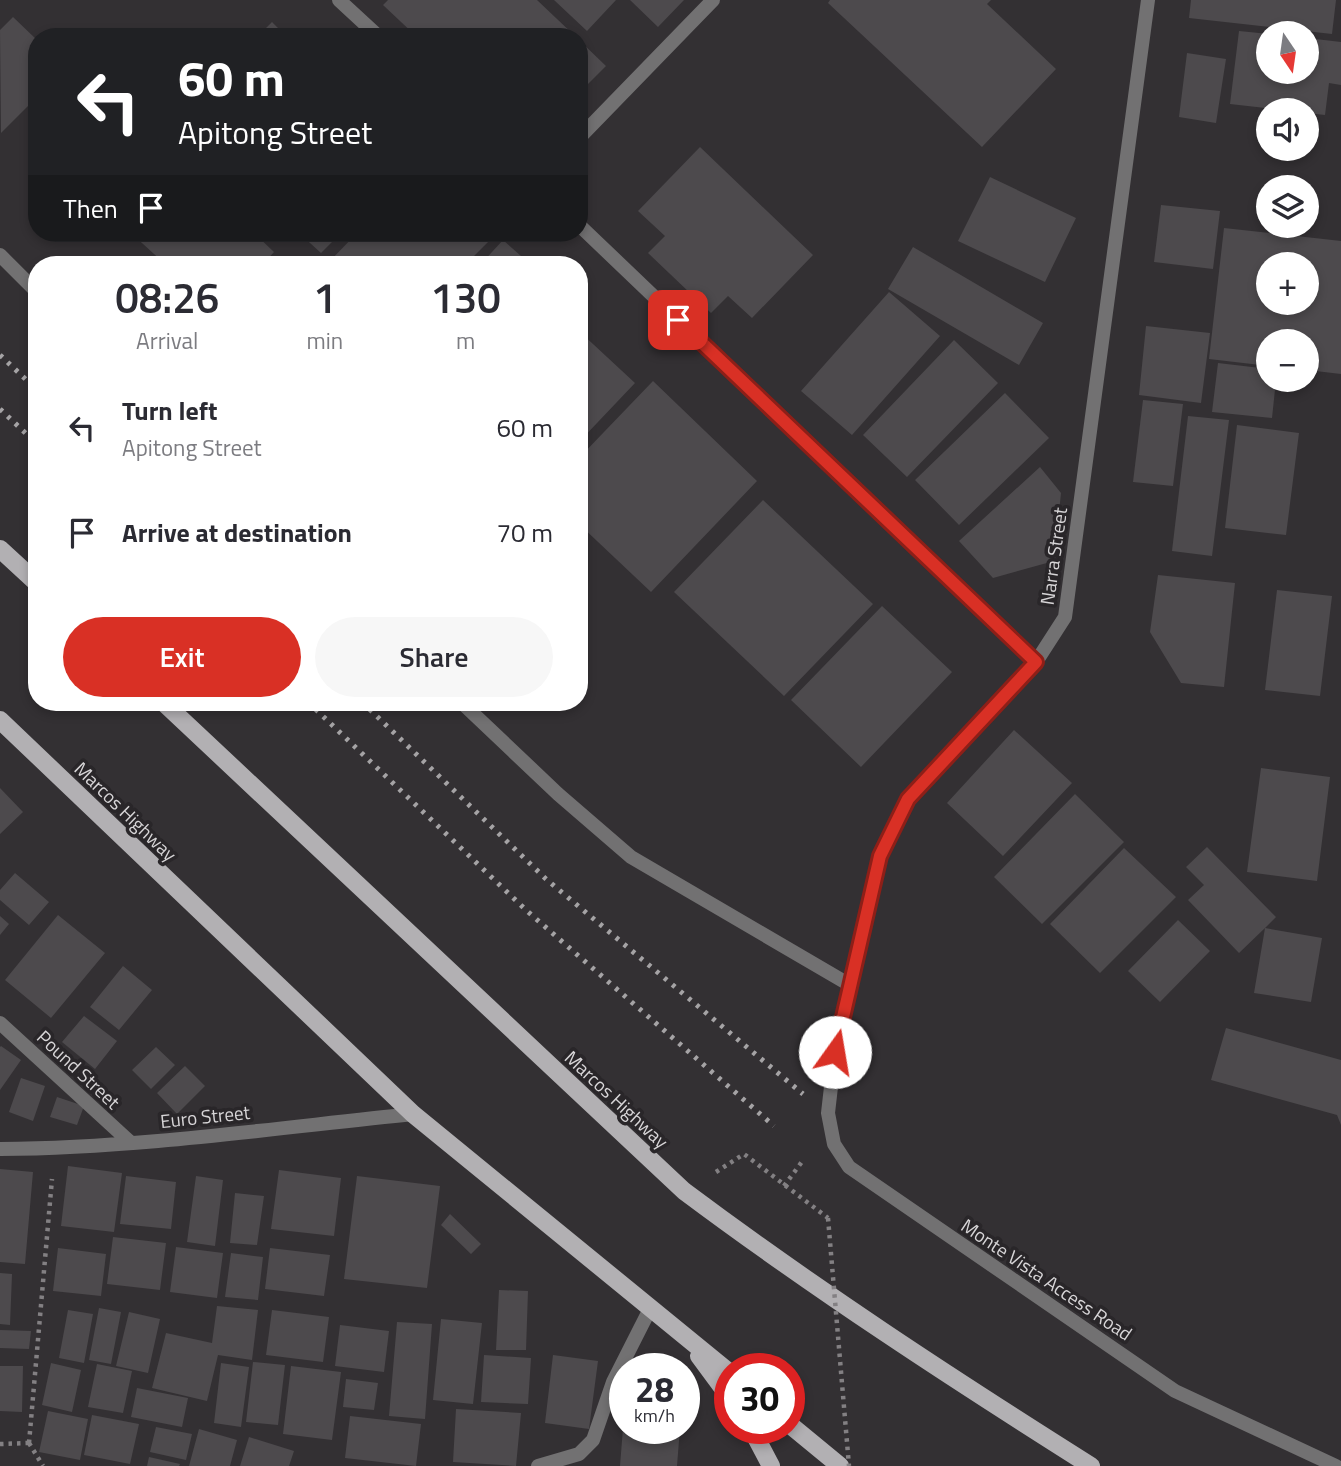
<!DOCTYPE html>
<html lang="en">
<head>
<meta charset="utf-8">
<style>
	:root { --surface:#fff; --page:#f7f7f7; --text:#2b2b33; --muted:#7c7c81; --accent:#d93025 }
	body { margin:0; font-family:"Titillium Web",sans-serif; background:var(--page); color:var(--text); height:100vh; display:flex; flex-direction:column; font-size:26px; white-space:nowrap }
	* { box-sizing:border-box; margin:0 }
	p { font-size:23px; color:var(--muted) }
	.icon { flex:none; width:38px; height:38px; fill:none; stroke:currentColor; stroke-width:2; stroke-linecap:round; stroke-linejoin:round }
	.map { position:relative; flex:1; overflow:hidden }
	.details { position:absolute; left:28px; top:256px; width:560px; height:455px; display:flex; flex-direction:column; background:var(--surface); border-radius:28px; box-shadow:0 4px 10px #0003 }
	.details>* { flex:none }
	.guide { position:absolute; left:28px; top:28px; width:560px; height:214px; border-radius:28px; box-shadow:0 4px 10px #0003; background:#202124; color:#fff; overflow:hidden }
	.needle { width:46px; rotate:167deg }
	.buttons { position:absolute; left:1256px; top:21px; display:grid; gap:14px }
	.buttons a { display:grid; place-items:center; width:63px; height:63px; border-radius:50%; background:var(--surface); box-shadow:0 4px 10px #0003; font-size:35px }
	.speed { position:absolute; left:609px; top:1353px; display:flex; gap:14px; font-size:35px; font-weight:700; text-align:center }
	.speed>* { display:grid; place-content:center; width:91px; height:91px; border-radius:50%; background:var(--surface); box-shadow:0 4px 10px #0003; line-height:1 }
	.speed small { font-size:18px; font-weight:400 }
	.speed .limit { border:10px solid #d22; background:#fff; color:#111 }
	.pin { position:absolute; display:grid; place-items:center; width:60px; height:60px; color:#fff; margin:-30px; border-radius:14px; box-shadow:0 4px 10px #0006 }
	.me { position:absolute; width:77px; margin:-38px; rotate:13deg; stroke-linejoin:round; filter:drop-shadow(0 0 5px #0008) }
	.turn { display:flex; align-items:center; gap:24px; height:147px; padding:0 35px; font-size:32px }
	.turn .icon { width:91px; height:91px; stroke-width:2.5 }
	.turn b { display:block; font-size:49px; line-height:60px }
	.then { display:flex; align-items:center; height:66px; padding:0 35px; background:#0003; gap:14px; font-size:26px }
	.eta { display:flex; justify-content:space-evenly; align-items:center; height:119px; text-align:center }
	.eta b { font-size:42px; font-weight:600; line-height:49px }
	.cta { display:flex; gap:14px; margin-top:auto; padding:14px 35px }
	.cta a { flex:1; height:80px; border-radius:42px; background:var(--accent); color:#fff; font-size:28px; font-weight:600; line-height:80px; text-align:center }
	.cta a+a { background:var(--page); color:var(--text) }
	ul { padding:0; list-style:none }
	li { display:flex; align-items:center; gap:21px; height:105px; padding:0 35px }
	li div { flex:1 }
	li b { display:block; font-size:26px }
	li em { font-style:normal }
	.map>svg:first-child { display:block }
</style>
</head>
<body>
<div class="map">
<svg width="1341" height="1466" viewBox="0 0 1341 1466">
	<rect width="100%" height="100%" fill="#333033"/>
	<path fill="#4d4a4d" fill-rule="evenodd" d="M 388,0 L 537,0 L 576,37 L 417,37 L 383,5 Z
		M 554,0 L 616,0 L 587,31 Z
		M 630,0 L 684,0 L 658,27 Z
		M 830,0 L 991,0 L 987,4 L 1056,69 L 982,147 L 828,3 Z
		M 1191,0 L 1336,0 L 1332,34 L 1189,18 Z
		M 13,17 L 37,40 L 37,97 L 1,133 L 0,30 Z
		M 272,22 L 287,37 L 257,37 Z
		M 1239,31 L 1269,34 L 1269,72 L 1307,72 L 1307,38 L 1341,42 L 1341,85 L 1329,83 L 1325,115 L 1307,113 L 1307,110 L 1282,110 L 1230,104 Z
		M 579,40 L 606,66 L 579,93 Z
		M 1187,53 L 1226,59 L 1216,123 L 1179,117 Z
		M 700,147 L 813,255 L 752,318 L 728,296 L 711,313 L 648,253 L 665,236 L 638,211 Z
		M 990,177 L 1076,218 L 1045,282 L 958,241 Z
		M 1161,205 L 1220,211 L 1213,269 L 1154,262 Z
		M 1224,228 L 1341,241 L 1341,374 L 1307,370 L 1307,341 L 1269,341 L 1269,366 L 1209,359 ZM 1269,264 L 1307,264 L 1307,303 L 1269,303 Z
		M 131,233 L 254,233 L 274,252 L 263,264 L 165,264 Z
		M 299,233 L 341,233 L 321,253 Z
		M 357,233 L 481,233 L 489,241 L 466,264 L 327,264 Z
		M 503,240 L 530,264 L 481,264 Z
		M 913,247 L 1043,323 L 1019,365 L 888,289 Z
		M 889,292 L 940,336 L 852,435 L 801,391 Z
		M 1146,326 L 1210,333 L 1201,403 L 1139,395 Z
		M 579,331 L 635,383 L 579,442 Z
		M 954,340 L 998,383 L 907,477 L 863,435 Z
		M 1218,363 L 1269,369 L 1269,380 L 1276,380 L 1272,418 L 1212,412 Z
		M 653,381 L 757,481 L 651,592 L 579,524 L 579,458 Z
		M 1005,393 L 1049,438 L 959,525 L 915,480 Z
		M 1143,400 L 1183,404 L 1173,486 L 1133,482 Z
		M 1188,416 L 1229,420 L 1212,556 L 1172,551 Z
		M 1237,425 L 1299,433 L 1286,535 L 1225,528 Z
		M 1040,467 L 1061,493 L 1054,561 L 993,578 L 959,541 Z
		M 763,500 L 873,604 L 784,696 L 674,592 Z
		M 1158,575 L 1235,583 L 1224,687 L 1181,683 L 1150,632 Z
		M 1277,590 L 1332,596 L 1320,696 L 1265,690 Z
		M 882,606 L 952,672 L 861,767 L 791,700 Z
		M 1014,730 L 1072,783 L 1003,856 L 947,803 Z
		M 1261,768 L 1330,777 L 1317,881 L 1247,872 Z
		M 0,788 L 23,812 L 0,834 Z
		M 1075,794 L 1124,842 L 1042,924 L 994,877 Z
		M 1207,847 L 1276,917 L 1265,928 L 1322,938 L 1311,1002 L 1254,993 L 1265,928 L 1239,953 L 1188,900 L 1204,885 L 1186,867 Z
		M 1124,848 L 1176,897 L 1100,973 L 1050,924 Z
		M 15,873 L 49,902 L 29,925 L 0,900 L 0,890 Z
		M 58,915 L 105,953 L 51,1018 L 5,980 Z
		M 0,916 L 9,924 L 0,935 Z
		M 1178,920 L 1210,951 L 1160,1002 L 1128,971 Z
		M 123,966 L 152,990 L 119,1030 L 90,1007 Z
		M 84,1016 L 117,1041 L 95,1069 L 62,1042 Z
		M 1226,1028 L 1341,1060 L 1341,1125 L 1337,1115 L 1211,1080 Z
		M 1,1046 L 21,1060 L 0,1090 L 0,1047 Z
		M 156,1047 L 175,1065 L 151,1089 L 132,1070 Z
		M 185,1066 L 205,1086 L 177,1114 L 157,1093 Z
		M 21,1078 L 45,1086 L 33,1121 L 9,1112 Z
		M 57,1097 L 84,1106 L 77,1125 L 50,1117 Z
		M 68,1166 L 122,1173 L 114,1232 L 61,1226 Z
		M 0,1169 L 33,1172 L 25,1264 L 0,1262 Z
		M 279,1170 L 341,1178 L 334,1236 L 271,1229 Z
		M 126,1176 L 176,1182 L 171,1229 L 120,1224 Z
		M 196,1176 L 223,1180 L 215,1246 L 187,1242 Z
		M 357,1176 L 440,1186 L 427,1288 L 344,1279 Z
		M 235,1193 L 264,1196 L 257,1245 L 230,1243 Z
		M 450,1214 L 481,1244 L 471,1254 L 441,1225 Z
		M 113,1237 L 166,1243 L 160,1290 L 107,1284 Z
		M 176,1247 L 223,1253 L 217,1298 L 170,1292 Z
		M 58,1248 L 106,1254 L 101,1296 L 53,1291 Z
		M 270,1248 L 330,1255 L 324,1296 L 265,1289 Z
		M 231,1253 L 263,1257 L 258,1300 L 225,1297 Z
		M 0,1273 L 12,1274 L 10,1325 L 0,1324 Z
		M 499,1290 L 528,1291 L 526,1350 L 496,1350 Z
		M 217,1306 L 258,1310 L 252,1360 L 218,1355 L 207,1401 L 152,1388 L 166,1333 L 212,1343 Z
		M 99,1308 L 121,1312 L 111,1364 L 89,1360 Z
		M 68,1310 L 93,1314 L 84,1363 L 59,1358 Z
		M 272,1310 L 329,1317 L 323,1362 L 266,1355 Z
		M 129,1312 L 160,1319 L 148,1373 L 116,1366 Z
		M 441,1319 L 482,1323 L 473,1404 L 433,1400 Z
		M 397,1322 L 432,1324 L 425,1419 L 389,1416 Z
		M 340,1325 L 389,1331 L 384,1372 L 335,1366 Z
		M 0,1330 L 31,1331 L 29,1349 L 0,1348 Z
		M 484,1355 L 531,1358 L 528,1404 L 481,1402 Z
		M 553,1355 L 598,1361 L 589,1429 L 545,1423 Z
		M 253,1362 L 285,1365 L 278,1425 L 246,1422 Z
		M 51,1363 L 81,1370 L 72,1412 L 42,1405 Z
		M 221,1363 L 249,1367 L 241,1427 L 214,1423 Z
		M 97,1364 L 132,1371 L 123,1413 L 88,1407 Z
		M 0,1366 L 23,1366 L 22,1412 L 0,1411 Z
		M 291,1366 L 341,1372 L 332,1440 L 283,1434 Z
		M 346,1379 L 378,1383 L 374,1410 L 343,1407 Z
		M 137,1388 L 188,1398 L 182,1427 L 131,1417 Z
		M 456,1409 L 521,1413 L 516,1466 L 453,1462 Z
		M 48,1411 L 88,1419 L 80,1460 L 39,1452 Z
		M 92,1415 L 139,1424 L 130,1464 L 84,1455 Z
		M 350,1416 L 421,1424 L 416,1466 L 345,1458 Z
		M 156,1427 L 192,1434 L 186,1460 L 150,1452 Z
		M 623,1428 L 680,1428 L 677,1466 L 620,1466 Z
		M 199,1429 L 237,1440 L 230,1466 L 189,1466 Z
		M 249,1437 L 294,1451 L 289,1466 L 240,1466 Z
		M 149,1457 L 180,1464 L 179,1466 L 147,1466 Z"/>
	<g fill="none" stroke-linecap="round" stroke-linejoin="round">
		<path stroke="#838083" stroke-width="4.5" stroke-dasharray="3.5 5" stroke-linecap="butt" d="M 716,1172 L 744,1154 L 828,1218
			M 29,1443 L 52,1179
			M 29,1443 L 43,1466
			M 0,1444 L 29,1443"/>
		<path stroke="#727172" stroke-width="14" d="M 0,255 L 37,292
			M 461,702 L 558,794 L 631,857 L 850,985
			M 538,1466 L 579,1454 L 593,1440 L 613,1382 L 651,1307"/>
		<path stroke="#727172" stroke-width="14" d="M 339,0 L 379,37
			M 579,138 L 713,0
			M 579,225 L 1036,662
			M 0,1023 L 131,1143
			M 835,1052 L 880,856 L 908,799 L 1036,662 L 1065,617 L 1148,0
			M 0,1149 C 138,1148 276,1128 413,1114"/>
		<path stroke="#b2b0b3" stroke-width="18" d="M 0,549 L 37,583
			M 163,702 L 684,1191 C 815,1289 953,1379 1091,1466
			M 0,720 L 413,1114 L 730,1373
			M 699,1356 L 730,1398
			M 789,1424 L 840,1466
			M 751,1428 L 771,1466"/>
		<path stroke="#a5a3a5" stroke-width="5" stroke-dasharray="3.5 7" stroke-linecap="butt" d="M 0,355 L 37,390
			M 0,409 L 37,444
			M 308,702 L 527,911 L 774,1126
			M 362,702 L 546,879 L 803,1094"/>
		<path stroke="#838083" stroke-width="4.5" stroke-dasharray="3.5 5" stroke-linecap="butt" d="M 784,1186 L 804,1159
			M 828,1218 L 849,1466"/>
		<path stroke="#727172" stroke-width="14" d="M 835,1052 L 828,1113 L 834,1144 L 849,1167 L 1175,1391 L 1336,1466"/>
	</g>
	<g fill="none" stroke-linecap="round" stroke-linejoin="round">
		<g stroke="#8d1f18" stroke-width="18">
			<path id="route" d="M 678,320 L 1036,662 L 908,799 L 880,856 L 835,1052"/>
		</g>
		<use href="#route" stroke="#d93025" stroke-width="12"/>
	</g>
	<g text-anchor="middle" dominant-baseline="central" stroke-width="7" stroke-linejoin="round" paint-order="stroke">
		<g font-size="19" fill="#d7d5d7" stroke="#292629">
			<text transform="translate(1053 556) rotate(-82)">Narra Street</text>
			<text transform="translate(126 811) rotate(44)">Marcos Highway</text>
			<text transform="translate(79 1069) rotate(43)">Pound Street</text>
			<text transform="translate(617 1099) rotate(43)">Marcos Highway</text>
			<text transform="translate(205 1116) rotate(-6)">Euro Street</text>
			<text transform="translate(1047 1279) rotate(34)">Monte Vista Access Road</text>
		</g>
	</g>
</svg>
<div class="buttons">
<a><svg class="needle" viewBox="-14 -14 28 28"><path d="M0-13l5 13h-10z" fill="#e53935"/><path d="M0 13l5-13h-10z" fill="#7c7c81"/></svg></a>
<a><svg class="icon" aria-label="sound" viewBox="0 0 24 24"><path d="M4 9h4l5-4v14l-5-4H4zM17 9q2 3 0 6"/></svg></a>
<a><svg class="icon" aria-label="layers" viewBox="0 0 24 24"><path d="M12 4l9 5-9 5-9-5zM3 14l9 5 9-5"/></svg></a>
<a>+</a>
<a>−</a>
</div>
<div class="speed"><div>28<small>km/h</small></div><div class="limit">30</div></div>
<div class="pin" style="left:678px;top:320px;background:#d93025"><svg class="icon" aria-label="arrive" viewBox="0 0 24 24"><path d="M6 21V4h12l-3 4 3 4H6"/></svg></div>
<svg class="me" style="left:835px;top:1052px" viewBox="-20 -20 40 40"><circle r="19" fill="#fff"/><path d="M0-13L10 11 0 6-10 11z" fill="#d93025"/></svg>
<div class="guide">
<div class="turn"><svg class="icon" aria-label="left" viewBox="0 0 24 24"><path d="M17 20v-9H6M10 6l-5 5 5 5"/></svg><div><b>60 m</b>Apitong Street</div></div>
<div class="then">Then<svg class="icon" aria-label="arrive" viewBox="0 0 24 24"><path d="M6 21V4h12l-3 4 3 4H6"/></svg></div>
</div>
<section class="details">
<div class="eta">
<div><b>08:26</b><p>Arrival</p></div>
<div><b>1</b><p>min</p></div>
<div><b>130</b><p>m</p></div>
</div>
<ul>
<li><svg class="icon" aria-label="left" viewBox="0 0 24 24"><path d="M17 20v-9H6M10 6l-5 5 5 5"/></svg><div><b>Turn left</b><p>Apitong Street</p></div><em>60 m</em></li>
<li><svg class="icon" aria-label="arrive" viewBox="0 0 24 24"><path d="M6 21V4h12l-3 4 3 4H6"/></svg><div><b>Arrive at destination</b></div><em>70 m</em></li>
</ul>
<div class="cta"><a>Exit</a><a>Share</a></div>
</section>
</div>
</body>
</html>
